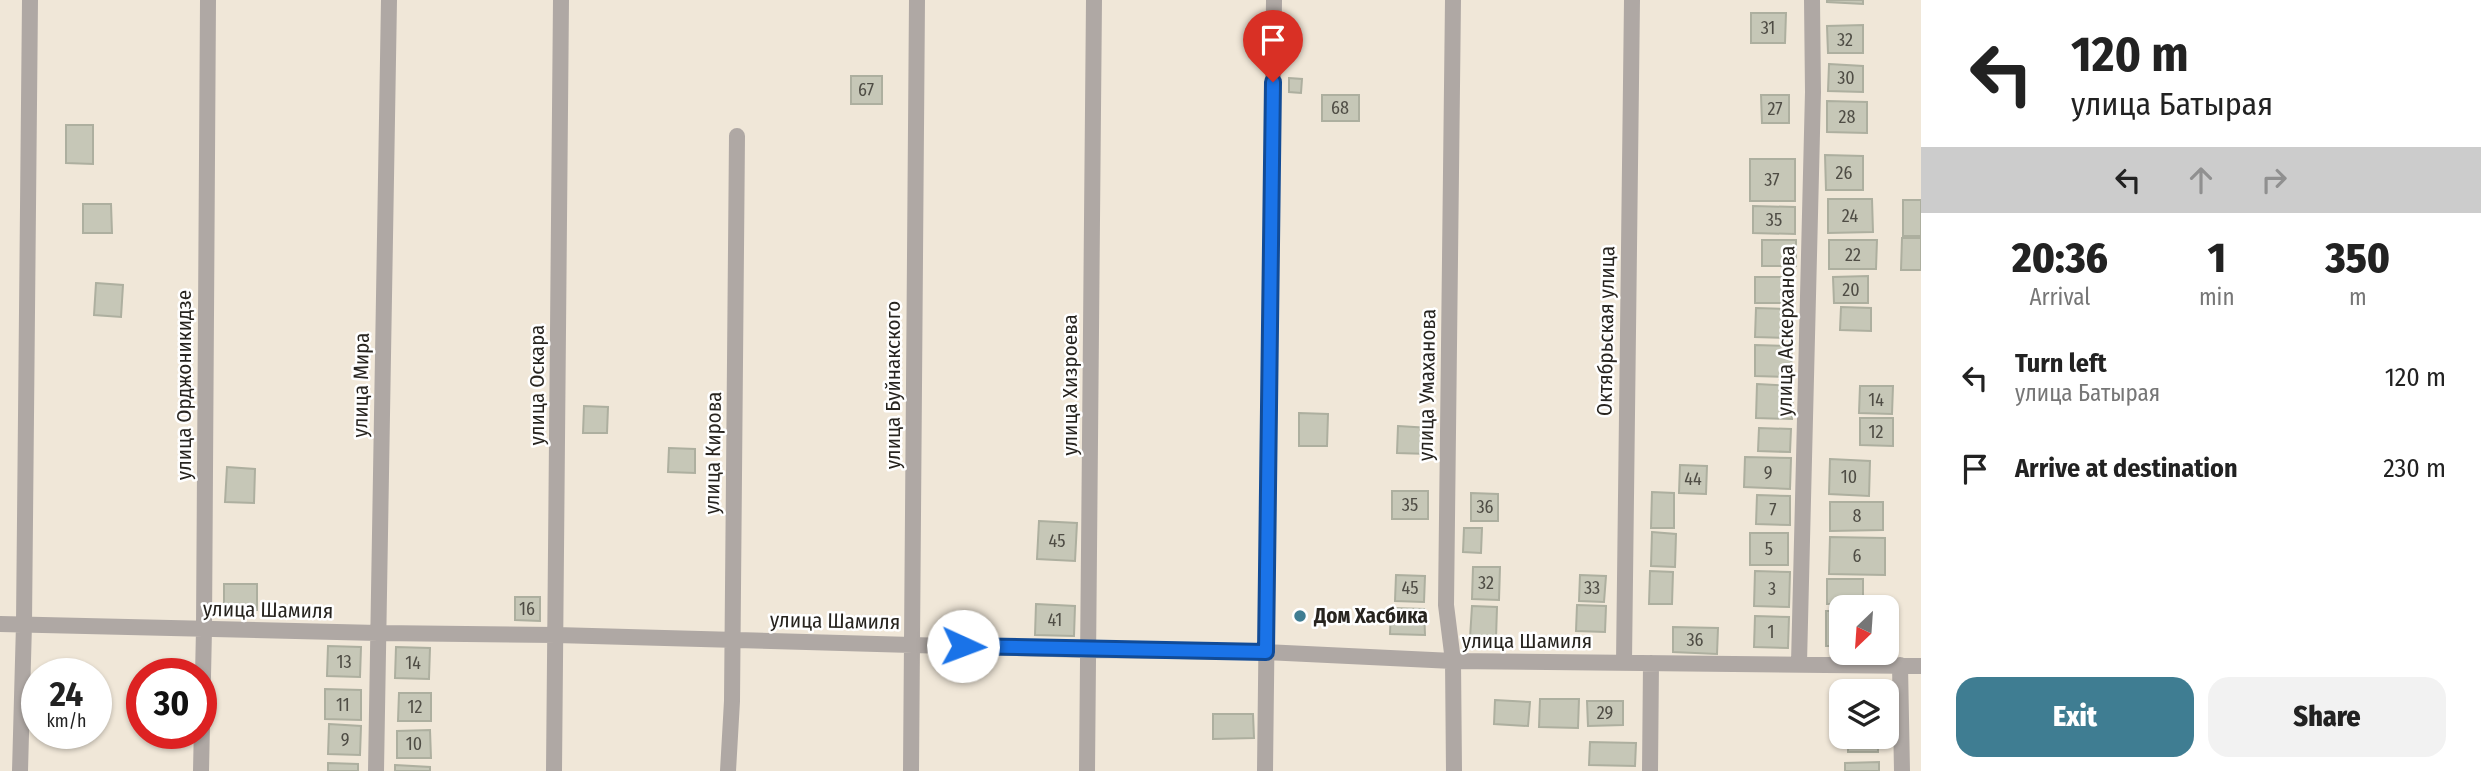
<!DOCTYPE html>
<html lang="en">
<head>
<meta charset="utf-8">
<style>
	:root { --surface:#fff; --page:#f2f2f2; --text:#222; --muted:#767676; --accent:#3f7d92 }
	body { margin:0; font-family:"Fira Sans Condensed",sans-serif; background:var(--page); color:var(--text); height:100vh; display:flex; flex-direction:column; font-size:26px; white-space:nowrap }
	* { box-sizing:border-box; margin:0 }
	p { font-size:23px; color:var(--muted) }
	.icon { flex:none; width:38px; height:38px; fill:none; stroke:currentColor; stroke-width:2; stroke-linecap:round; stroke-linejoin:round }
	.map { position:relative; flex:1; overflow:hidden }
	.sheet { display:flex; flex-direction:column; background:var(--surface); width:560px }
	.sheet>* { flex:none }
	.hud { background:#fff; color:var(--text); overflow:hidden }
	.needle { width:46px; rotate:205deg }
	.controls { position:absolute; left:1829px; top:595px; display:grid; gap:14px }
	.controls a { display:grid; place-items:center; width:70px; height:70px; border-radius:14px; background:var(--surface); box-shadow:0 2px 5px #0004; font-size:35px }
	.speed { position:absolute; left:21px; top:658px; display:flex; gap:14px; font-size:35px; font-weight:700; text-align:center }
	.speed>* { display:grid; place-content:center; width:91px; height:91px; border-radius:50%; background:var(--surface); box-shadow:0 2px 5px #0004; line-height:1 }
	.speed small { font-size:18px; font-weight:400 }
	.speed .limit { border:10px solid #d22; background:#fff; color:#111 }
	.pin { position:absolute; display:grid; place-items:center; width:60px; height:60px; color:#fff; margin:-72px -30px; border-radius:50% 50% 50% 0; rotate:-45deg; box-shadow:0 0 7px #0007 }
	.pin .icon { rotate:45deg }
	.me { position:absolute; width:77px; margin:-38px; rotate:92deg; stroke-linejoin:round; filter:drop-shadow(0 0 5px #0008) }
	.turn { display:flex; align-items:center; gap:24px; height:147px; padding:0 35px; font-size:32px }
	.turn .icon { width:91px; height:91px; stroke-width:2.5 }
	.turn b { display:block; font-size:49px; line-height:60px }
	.lanes { display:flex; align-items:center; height:66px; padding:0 35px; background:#0003; justify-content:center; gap:35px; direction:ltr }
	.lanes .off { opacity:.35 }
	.eta { display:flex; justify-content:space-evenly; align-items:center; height:119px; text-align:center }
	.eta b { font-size:42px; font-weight:800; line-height:49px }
	.action { display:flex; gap:14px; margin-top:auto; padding:14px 35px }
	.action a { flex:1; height:80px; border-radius:21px; background:var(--accent); color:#fff; font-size:28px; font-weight:800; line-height:80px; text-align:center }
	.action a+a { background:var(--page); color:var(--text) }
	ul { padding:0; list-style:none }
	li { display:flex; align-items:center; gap:21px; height:91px; padding:0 35px }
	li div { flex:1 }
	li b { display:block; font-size:26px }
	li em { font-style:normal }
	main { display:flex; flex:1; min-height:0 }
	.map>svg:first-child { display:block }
</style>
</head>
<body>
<main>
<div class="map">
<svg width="1921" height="771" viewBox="0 0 1921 771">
	<rect width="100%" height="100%" fill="#f0e7d8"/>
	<path fill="#c6c7b7" stroke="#adaf9f" stroke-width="2" d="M 1827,0 L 1863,0 L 1863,4 L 1827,2 Z
		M 1751,13 L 1786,13 L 1785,43 L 1751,43 Z
		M 1863,25 L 1863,53 L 1828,53 L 1827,26 Z
		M 1829,64 L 1863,66 L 1863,92 L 1828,91 Z
		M 851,76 L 882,76 L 882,104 L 851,104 Z
		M 1289,78 L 1302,79 L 1301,93 L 1289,92 Z
		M 1322,95 L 1359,95 L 1359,121 L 1322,121 Z
		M 1761,95 L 1789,95 L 1789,123 L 1762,123 Z
		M 1827,101 L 1867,102 L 1867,133 L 1827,132 Z
		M 66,125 L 93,125 L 93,164 L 66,163 Z
		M 1825,155 L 1863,156 L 1863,190 L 1826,190 Z
		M 1750,159 L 1795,159 L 1795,201 L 1750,201 Z
		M 1828,199 L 1872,199 L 1873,232 L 1828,233 Z
		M 1903,200 L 1921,200 L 1921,236 L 1903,236 Z
		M 83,204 L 111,204 L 112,233 L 83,233 Z
		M 1753,206 L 1795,207 L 1795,234 L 1753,233 Z
		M 1902,238 L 1921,238 L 1921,270 L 1901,270 Z
		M 1762,240 L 1796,240 L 1796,266 L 1762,266 Z
		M 1829,240 L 1877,240 L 1876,269 L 1829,269 Z
		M 1868,276 L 1868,303 L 1834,303 L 1833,277 Z
		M 1755,277 L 1792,277 L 1793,303 L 1755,303 Z
		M 96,283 L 123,285 L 121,317 L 94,315 Z
		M 1841,307 L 1871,308 L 1871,331 L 1840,330 Z
		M 1756,308 L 1791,309 L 1790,338 L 1755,337 Z
		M 1755,345 L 1792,346 L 1791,377 L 1755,376 Z
		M 1757,384 L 1793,386 L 1792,419 L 1756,418 Z
		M 1860,386 L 1893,386 L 1892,414 L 1859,413 Z
		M 584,406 L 608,407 L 607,433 L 583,433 Z
		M 1299,413 L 1328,414 L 1327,446 L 1299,446 Z
		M 1860,418 L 1893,418 L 1893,446 L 1860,445 Z
		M 1398,426 L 1430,428 L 1429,454 L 1397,453 Z
		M 1759,428 L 1791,429 L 1790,452 L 1758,451 Z
		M 669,448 L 695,449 L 695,473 L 668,472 Z
		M 1745,457 L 1791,458 L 1790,489 L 1744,487 Z
		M 1830,459 L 1870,461 L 1869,496 L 1829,494 Z
		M 1680,465 L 1707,466 L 1706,494 L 1679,493 Z
		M 227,467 L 255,469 L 254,503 L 225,502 Z
		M 1392,491 L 1428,491 L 1428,519 L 1392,519 Z
		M 1652,492 L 1674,493 L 1674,528 L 1651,528 Z
		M 1471,493 L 1498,494 L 1498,521 L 1471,521 Z
		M 1757,495 L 1790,496 L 1790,525 L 1756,524 Z
		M 1830,502 L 1883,502 L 1883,530 L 1830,531 Z
		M 1039,521 L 1077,523 L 1075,561 L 1037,559 Z
		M 1464,528 L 1482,528 L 1481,553 L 1463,552 Z
		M 1652,532 L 1676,534 L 1675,567 L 1651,566 Z
		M 1750,533 L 1788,533 L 1788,565 L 1750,565 Z
		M 1830,537 L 1885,538 L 1885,575 L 1829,574 Z
		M 1473,567 L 1500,567 L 1499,600 L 1472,599 Z
		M 1650,571 L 1673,572 L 1672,604 L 1649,604 Z
		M 1755,571 L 1790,572 L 1789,607 L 1754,606 Z
		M 1396,575 L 1425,576 L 1424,602 L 1395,601 Z
		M 1580,575 L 1606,576 L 1604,602 L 1579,601 Z
		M 1827,579 L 1863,579 L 1863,604 L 1827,604 Z
		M 224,584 L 257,584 L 257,610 L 224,610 Z
		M 515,597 L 540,597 L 540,621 L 515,620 Z
		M 1036,604 L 1075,606 L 1074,636 L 1035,635 Z
		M 1577,605 L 1606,606 L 1605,632 L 1576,631 Z
		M 1472,606 L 1497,607 L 1496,639 L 1470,638 Z
		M 1391,608 L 1424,609 L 1425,635 L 1390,634 Z
		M 1826,611 L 1841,611 L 1841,646 L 1826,646 Z
		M 1755,616 L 1789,617 L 1788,648 L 1754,647 Z
		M 1673,627 L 1718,628 L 1717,654 L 1673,652 Z
		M 328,646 L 361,647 L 360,677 L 327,676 Z
		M 396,647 L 430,648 L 429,679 L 395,678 Z
		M 325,689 L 361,690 L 361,720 L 325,719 Z
		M 399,693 L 431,693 L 431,721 L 398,721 Z
		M 1540,699 L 1579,699 L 1578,728 L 1539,727 Z
		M 1495,700 L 1530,702 L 1528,726 L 1494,724 Z
		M 1587,701 L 1623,701 L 1623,725 L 1588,726 Z
		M 1213,714 L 1253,714 L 1254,738 L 1213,739 Z
		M 329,724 L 361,726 L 360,755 L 328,754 Z
		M 430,730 L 431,758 L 397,758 L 397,731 Z
		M 1848,737 L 1878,737 L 1878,752 L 1848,752 Z
		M 1590,742 L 1636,743 L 1635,766 L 1589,765 Z
		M 1879,762 L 1879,771 L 1845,771 L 1845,763 Z
		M 328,763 L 358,764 L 358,771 L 328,771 Z
		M 395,765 L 430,767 L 430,771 L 395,771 Z"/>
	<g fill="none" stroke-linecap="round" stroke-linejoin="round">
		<path stroke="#afa8a4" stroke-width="16" d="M 1453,0 L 1446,605 L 1453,661 L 1454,771
			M 0,624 L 378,633 L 556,635 L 1089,650 L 1266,652 L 1453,661 L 1921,666
			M 1624,662 L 1632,0
			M 1799,663 L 1813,92 L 1812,0
			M 1900,665 L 1902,771
			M 20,771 L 24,624 L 30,0
			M 201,771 L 204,629 L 208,0
			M 376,771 L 389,0
			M 554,771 L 561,0
			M 728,771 L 732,701 L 737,136
			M 911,771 L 917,0
			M 1087,771 L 1094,0
			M 1265,771 L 1274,0
			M 1650,771 L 1651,663"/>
	</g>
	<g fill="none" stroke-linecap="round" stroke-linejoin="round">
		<g stroke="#114b97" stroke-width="18">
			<path id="route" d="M 963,646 L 1266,652 L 1273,82"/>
		</g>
		<use href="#route" stroke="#1a73e8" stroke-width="12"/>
	</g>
	<circle fill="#3f7d92" stroke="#fff" stroke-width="2.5" cx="1300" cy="616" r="7"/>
	<g text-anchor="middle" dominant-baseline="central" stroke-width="5" stroke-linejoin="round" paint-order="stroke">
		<g font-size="18" fill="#4f4d45">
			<text x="1768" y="28">31</text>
			<text x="1845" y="40">32</text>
			<text x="1846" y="78">30</text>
			<text x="866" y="90">67</text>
			<text x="1340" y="108">68</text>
			<text x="1775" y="109">27</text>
			<text x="1847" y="117">28</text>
			<text x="1844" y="173">26</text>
			<text x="1772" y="180">37</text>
			<text x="1850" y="216">24</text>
			<text x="1774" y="220">35</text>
			<text x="1853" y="255">22</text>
			<text x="1851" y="290">20</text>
			<text x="1876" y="400">14</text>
			<text x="1876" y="432">12</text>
			<text x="1768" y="473">9</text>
			<text x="1849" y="477">10</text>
			<text x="1693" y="479">44</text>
			<text x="1410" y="505">35</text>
			<text x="1485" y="507">36</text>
			<text x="1773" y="510">7</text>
			<text x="1857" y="516">8</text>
			<text x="1057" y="541">45</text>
			<text x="1769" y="549">5</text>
			<text x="1857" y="556">6</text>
			<text x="1486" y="583">32</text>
			<text x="1410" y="588">45</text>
			<text x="1592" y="588">33</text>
			<text x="1772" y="589">3</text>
			<text x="527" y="609">16</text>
			<text x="1055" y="620">41</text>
			<text x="1771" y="632">1</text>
			<text x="1695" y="640">36</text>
			<text x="344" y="662">13</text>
			<text x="413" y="663">14</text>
			<text x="343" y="705">11</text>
			<text x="415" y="707">12</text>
			<text x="1605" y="713">29</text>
			<text x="345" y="740">9</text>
			<text x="414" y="744">10</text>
		</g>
		<g font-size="21" fill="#27241f" stroke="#fff">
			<text transform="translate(1606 331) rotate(-89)">Октябрьская улица</text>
			<text transform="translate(1786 331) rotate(-89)">улица Аскерханова</text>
			<text transform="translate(184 385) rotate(-90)">улица Орджоникидзе</text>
			<text transform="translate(361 385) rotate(-89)">улица Мира</text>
			<text transform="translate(537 385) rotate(-90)">улица Оскара</text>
			<text transform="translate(893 385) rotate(-90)">улица Буйнакского</text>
			<text transform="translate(1070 385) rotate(-90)">улица Хизроева</text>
			<text transform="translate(1427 385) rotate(-89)">улица Умаханова</text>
			<text transform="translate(713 453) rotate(-89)">улица Кирова</text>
			<text transform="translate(268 610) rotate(1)">улица Шамиля</text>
			<text transform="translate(835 621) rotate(1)">улица Шамиля</text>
			<text x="1527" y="641">улица Шамиля</text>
		</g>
		<g font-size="21" font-weight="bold" fill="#27241f" stroke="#fff" text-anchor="start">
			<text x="1314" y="616">Дом Хасбика</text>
		</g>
	</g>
</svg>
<div class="controls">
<a><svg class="needle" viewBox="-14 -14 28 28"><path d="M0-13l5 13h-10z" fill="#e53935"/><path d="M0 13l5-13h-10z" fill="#767676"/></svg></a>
<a><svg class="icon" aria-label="layers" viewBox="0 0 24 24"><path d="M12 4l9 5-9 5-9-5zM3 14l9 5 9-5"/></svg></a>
</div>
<div class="speed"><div>24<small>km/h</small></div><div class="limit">30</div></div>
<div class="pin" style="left:1273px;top:82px;background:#d93025"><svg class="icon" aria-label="arrive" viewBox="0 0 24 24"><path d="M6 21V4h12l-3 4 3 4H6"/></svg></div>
<svg class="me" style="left:963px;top:646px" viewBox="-20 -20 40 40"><circle r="19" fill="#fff"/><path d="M0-13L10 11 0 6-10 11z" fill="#1a73e8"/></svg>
</div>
<section class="sheet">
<div class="hud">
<div class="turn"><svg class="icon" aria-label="left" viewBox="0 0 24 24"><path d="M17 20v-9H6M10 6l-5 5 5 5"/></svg><div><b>120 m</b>улица Батырая</div></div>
<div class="lanes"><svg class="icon" aria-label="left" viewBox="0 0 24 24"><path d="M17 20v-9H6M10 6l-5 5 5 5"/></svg><svg class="icon off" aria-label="ahead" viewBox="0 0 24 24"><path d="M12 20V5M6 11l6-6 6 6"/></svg><svg class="icon off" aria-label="right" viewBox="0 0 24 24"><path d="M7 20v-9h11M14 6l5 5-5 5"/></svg></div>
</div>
<div class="eta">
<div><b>20:36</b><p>Arrival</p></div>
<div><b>1</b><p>min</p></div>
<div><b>350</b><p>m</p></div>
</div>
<ul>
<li><svg class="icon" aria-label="left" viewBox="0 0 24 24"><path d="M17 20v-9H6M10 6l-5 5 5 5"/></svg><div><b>Turn left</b><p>улица Батырая</p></div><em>120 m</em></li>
<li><svg class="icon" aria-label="arrive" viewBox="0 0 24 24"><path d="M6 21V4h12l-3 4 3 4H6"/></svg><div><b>Arrive at destination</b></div><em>230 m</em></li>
</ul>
<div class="action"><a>Exit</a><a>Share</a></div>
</section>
</main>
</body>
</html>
